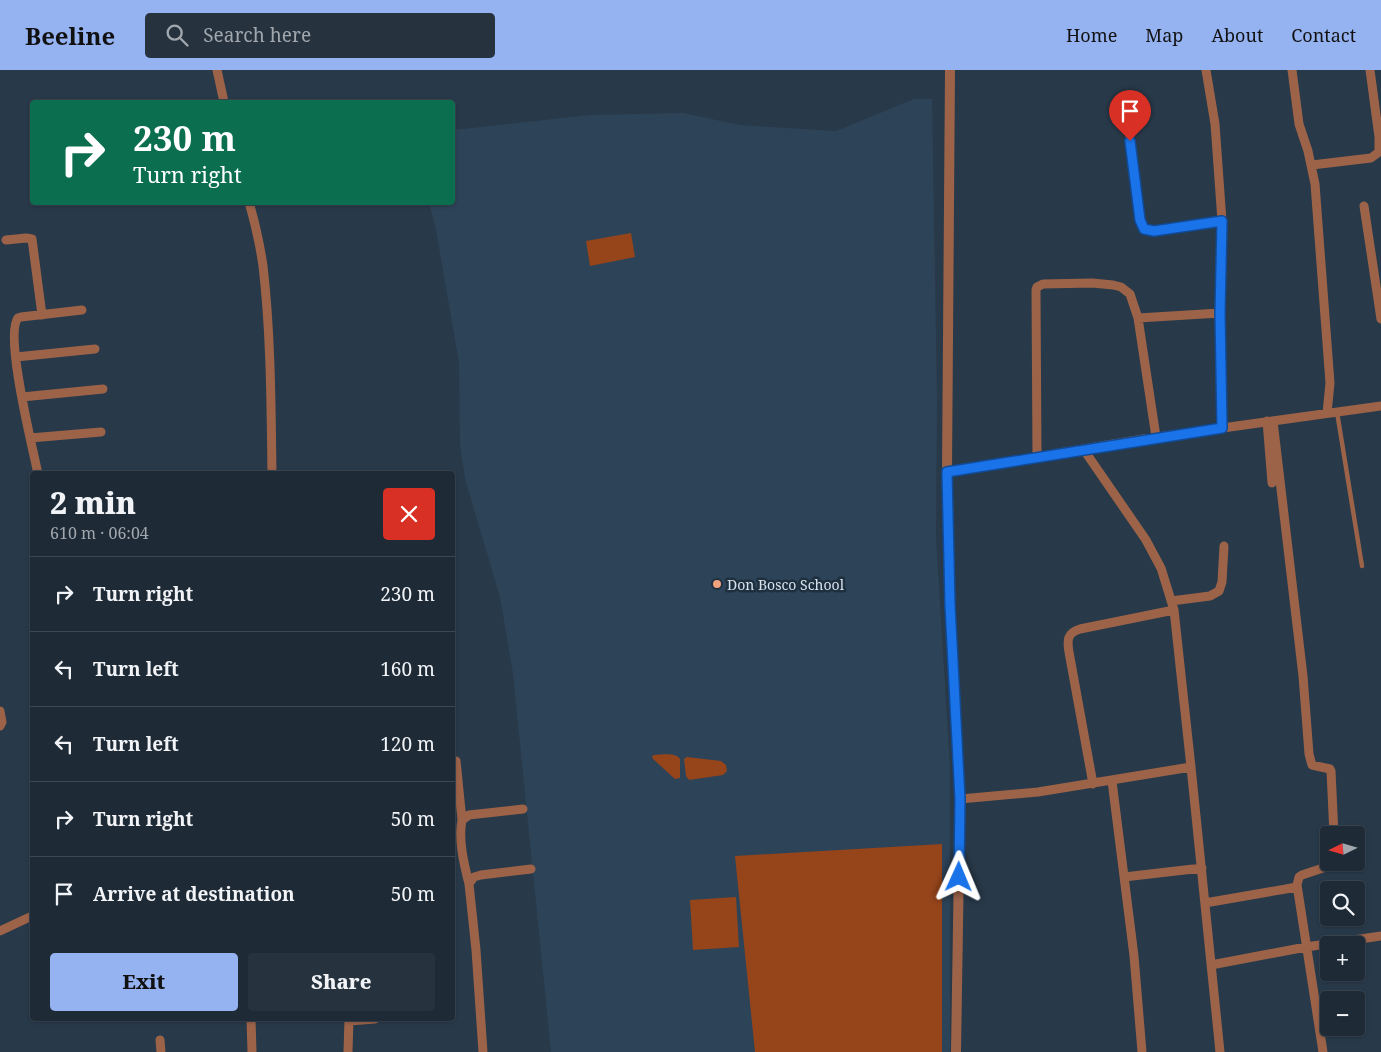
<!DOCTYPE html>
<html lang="en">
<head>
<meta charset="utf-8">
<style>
	:root { --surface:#1e2b37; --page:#26333f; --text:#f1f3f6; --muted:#a1a7ad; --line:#3c4752; --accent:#95b2f1 }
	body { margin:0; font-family:"Noto Serif",serif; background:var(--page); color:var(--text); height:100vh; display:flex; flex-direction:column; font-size:19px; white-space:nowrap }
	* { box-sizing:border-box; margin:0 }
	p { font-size:16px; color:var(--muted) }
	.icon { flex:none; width:28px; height:28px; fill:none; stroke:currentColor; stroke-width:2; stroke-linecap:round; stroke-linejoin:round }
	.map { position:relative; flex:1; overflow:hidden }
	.sheet { position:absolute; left:30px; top:401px; width:425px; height:550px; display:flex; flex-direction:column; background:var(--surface); border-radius:5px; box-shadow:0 1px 4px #0004,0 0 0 1px var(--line) }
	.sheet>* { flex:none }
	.guide { position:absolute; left:30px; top:30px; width:425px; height:105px; border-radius:5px; box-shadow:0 1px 4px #0004,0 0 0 1px var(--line); background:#0b6e4f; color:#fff; overflow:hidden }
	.needle { width:32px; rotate:265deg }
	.fabs { position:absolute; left:1320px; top:756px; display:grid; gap:10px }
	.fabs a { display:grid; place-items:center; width:45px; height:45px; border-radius:5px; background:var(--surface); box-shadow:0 1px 4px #0004,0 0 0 1px var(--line); font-size:25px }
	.pin { position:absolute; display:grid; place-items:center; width:42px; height:42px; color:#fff; margin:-51px -21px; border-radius:50% 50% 50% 0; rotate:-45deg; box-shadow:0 0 5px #0007 }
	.pin .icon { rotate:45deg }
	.me { position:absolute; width:55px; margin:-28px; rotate:1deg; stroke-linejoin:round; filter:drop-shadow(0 0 4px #0008) }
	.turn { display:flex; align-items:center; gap:18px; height:105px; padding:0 20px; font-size:22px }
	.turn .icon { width:65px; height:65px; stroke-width:2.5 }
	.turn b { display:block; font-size:35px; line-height:42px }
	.round { display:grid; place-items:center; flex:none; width:52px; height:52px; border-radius:5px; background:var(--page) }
	.head { display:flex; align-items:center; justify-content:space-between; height:85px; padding:0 20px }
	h1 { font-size:30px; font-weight:800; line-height:38px }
	.action { display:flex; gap:10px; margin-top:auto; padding:10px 20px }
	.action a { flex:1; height:58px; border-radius:5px; background:var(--accent); color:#111; font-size:20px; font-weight:800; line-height:58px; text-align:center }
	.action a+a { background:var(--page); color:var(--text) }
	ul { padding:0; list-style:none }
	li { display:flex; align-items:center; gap:15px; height:75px; padding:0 20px; border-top:1px solid var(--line) }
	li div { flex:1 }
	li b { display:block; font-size:19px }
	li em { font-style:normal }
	header { display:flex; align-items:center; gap:30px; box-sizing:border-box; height:70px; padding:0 25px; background:var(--accent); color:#111 }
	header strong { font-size:24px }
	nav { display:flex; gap:28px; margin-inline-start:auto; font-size:18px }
	.search { width:350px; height:45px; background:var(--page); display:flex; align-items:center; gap:12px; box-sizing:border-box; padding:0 18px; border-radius:5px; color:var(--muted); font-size:19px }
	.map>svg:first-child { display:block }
</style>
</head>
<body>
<header>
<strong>Beeline</strong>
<div class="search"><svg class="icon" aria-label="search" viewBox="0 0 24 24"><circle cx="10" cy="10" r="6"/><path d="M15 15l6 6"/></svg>Search here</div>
<nav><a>Home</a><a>Map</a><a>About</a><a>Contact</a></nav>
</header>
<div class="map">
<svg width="1381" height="982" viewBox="0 0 1381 982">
	<rect width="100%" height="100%" fill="#283949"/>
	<path fill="#2d4358" d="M 914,29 L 932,29 L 937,326 L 936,467 L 950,697 L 950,982 L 551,982 L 513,604 L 500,527 L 465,409 L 460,375 L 459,293 L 436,160 L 429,133 L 452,132 L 453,60 L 590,45 L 683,43 L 740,55 L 836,61 Z"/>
	<path fill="#96451a" d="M 631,163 L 635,187 L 590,196 L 586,171 Z
		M 654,685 C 662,685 675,682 680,689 L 680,708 L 675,709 L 653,689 L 652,686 Z
		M 687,687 L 721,691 L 726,695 L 727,701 L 723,705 L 689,710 L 686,706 L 684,689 Z
		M 942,774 L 942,982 L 755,982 L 735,786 Z
		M 736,827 L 739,877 L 693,880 L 690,830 Z"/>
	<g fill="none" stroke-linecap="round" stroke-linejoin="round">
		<path stroke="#9c6349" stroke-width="4.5" d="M 1337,342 L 1362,496"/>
		<path stroke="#9c6349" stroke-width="9" d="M 217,0 L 224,32
			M 1206,0 L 1215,54 L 1222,151 L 1220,243 L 1222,358
			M 1292,0 L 1299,54 L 1308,81 L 1315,114 L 1330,313 L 1327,343
			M 1128,51 L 1140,149 L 1144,159 L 1154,161 L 1222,151
			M 1312,95 L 1371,88 L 1379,82 L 1379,67 L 1370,0
			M 249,132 C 255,153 260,175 263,196 C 271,265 271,335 272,404
			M 1364,136 L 1381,249
			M 6,170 L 26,168 L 32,169 L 42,245
			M 1138,248 L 1220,243
			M 16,287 L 95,279
			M 22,327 L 103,319
			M 1267,351 L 1272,413
			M 1273,351 L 1303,606 L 1309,684 L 1312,695 L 1330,699 L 1331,701 L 1334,765
			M 30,368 L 101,362
			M 1084,380 L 1146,470 L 1161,498 L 1174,540 L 1191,697 L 1220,982
			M 1037,387 L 1036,220 L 1037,217 L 1043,214 L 1092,213 L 1113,215 L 1121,217 L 1130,224 L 1138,248 L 1156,367
			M 947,402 L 1143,369 L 1381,336
			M 38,404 C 33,379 4,264 18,248 L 21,247 L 82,240
			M 1171,531 L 1210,526 L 1219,521 L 1222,512 L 1224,476
			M 0,641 L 2,652 L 0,656
			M 456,691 L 462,750
			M 1112,711 L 1134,886 L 1142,982
			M 1093,714 L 1069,582 C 1067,570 1067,563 1080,559 L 1174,540
			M 960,729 L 1038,722 L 1191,697
			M 1124,807 L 1202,798
			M 469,814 C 464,794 458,770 462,750 L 469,745 L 523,739
			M 1205,833 L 1297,817
			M 0,861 L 32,846
			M 1211,895 L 1306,877 L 1381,866
			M 251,949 L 252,982
			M 349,951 L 375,949
			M 160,970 L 161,982
			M 348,982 L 349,949
			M 483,982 L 476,880 L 469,814 L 474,807 L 481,805 L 531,799
			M 1323,982 L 1297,815 L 1299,807 L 1302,805 L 1326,797 L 1332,792"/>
		<path stroke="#9c6349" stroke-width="10" d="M 950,0 L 947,402 L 950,535 L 960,729 L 956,982"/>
	</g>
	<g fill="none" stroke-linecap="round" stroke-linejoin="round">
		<g stroke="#114b97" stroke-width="12">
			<path id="route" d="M 959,807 L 960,729 L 950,535 L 947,402 L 1222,358 L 1220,243 L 1222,151 L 1154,161 L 1144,159 L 1140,150 L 1130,71"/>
		</g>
		<use href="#route" stroke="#1a73e8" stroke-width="9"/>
	</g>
	<circle fill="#f1a17d" stroke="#1e2f3e" stroke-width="2" cx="717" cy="514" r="5"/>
	<g text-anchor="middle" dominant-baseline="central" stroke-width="5" stroke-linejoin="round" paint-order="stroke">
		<g font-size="14" fill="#d9e3ee" stroke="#1e2f3e" text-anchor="start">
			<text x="727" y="514">Don Bosco School</text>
		</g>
	</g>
</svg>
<div class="fabs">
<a><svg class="needle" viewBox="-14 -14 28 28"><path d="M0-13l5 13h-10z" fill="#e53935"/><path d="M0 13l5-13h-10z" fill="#a1a7ad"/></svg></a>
<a><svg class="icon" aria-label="search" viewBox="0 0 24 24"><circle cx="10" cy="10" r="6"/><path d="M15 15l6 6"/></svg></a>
<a>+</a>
<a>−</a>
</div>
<div class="pin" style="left:1130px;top:71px;background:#d93025"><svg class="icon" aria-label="arrive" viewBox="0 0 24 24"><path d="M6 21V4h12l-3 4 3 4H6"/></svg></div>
<svg class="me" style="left:959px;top:807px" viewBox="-20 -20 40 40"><path d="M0-17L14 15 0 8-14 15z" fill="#1a73e8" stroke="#fff" stroke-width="4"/></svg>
<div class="guide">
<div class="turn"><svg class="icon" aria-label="right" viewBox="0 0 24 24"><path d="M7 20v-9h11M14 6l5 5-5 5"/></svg><div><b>230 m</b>Turn right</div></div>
</div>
<section class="sheet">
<div class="head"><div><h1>2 min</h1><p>610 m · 06:04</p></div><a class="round" style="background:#d93025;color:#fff"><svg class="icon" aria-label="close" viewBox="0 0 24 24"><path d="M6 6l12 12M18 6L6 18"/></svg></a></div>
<ul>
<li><svg class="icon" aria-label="right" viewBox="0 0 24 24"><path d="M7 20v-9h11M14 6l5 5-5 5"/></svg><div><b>Turn right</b></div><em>230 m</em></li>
<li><svg class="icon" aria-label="left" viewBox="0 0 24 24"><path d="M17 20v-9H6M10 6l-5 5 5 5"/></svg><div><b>Turn left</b></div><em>160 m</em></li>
<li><svg class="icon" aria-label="left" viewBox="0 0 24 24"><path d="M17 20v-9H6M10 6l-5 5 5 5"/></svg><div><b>Turn left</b></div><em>120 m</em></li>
<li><svg class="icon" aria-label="right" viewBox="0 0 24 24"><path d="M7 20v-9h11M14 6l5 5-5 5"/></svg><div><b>Turn right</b></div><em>50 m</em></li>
<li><svg class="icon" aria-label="arrive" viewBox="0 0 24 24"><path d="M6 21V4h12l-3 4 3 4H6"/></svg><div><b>Arrive at destination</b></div><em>50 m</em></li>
</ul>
<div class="action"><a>Exit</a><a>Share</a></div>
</section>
</div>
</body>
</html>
